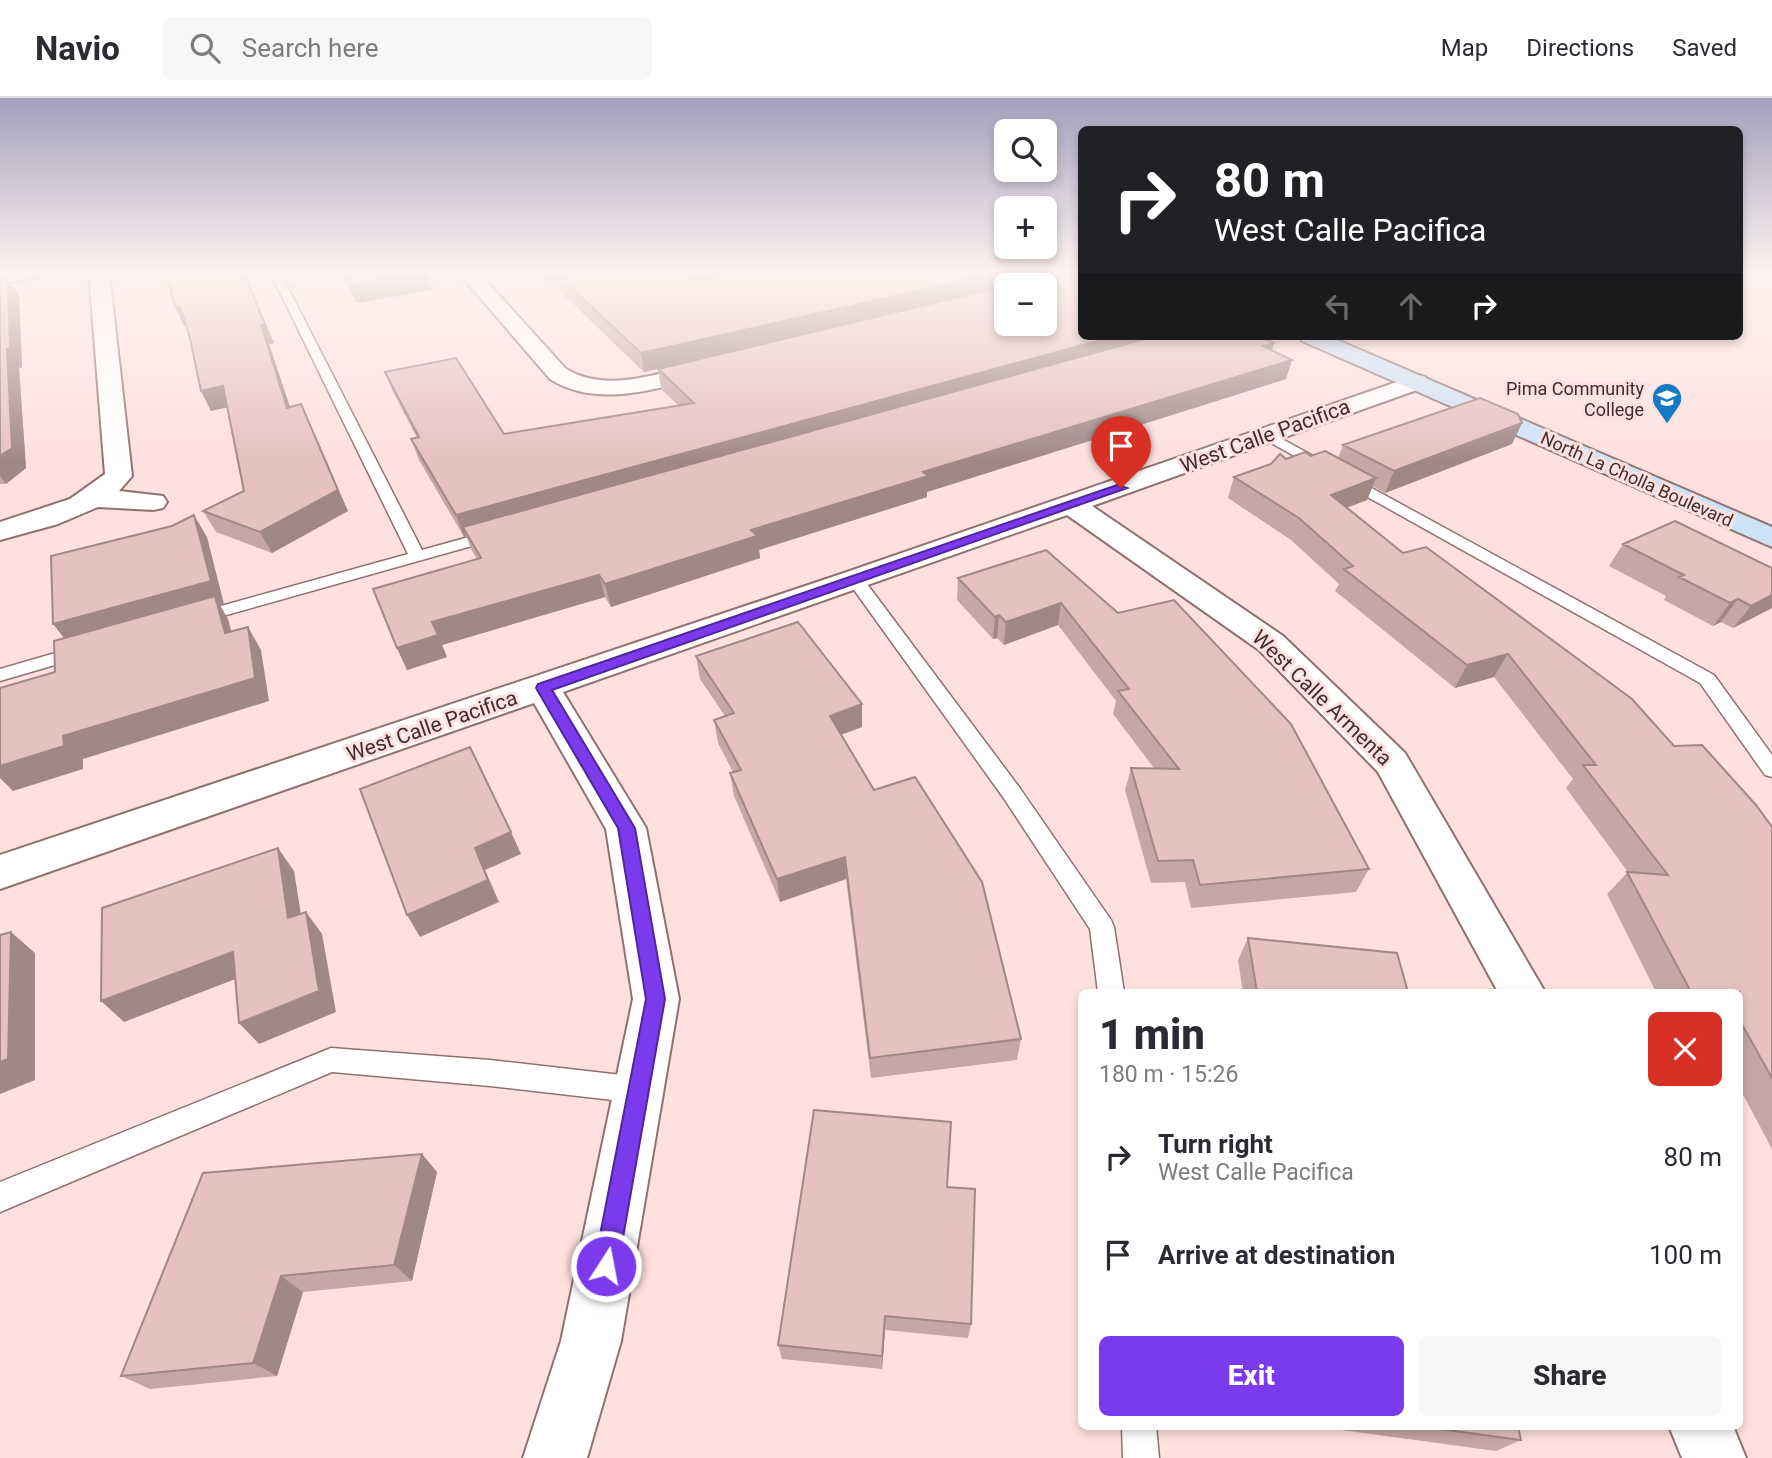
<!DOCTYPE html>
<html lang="en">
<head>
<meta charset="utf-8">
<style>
	:root { --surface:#fff; --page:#f7f7f7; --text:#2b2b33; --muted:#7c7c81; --line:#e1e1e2; --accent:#7c3aed }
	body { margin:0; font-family:Roboto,sans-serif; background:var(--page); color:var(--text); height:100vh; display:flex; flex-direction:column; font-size:26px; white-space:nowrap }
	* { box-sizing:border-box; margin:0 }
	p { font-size:23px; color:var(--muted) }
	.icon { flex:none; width:38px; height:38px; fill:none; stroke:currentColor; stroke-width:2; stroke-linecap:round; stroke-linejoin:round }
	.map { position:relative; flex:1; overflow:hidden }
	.panel { position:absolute; left:1078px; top:891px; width:665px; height:441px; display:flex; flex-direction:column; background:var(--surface); border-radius:10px; box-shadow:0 4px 10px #0003 }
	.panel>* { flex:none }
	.top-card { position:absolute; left:1078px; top:28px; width:665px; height:214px; border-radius:10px; box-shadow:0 4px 10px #0003; background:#202124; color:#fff; overflow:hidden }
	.fabs { position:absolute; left:994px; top:21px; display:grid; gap:14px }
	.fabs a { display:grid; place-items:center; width:63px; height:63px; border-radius:10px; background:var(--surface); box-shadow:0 4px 10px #0003; font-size:35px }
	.pin { position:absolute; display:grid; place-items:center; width:60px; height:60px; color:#fff; margin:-72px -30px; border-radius:50% 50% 50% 0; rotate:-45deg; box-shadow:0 0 7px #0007 }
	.pin .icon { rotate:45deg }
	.me { position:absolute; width:77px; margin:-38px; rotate:11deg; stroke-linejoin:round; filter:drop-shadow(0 0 5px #0008) }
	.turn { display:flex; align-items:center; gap:24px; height:147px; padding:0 21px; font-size:32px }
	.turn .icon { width:91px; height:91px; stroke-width:2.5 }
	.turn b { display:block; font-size:49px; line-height:60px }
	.lanes { display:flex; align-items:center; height:66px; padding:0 21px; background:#0003; justify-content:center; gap:35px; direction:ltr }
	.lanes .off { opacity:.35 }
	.round { display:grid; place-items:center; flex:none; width:74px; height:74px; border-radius:10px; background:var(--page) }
	.head { display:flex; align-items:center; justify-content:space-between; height:119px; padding:0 21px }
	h1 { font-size:42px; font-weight:800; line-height:52px }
	.button { display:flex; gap:14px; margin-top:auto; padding:14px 21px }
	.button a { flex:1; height:80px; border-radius:10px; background:var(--accent); color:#fff; font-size:28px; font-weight:800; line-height:80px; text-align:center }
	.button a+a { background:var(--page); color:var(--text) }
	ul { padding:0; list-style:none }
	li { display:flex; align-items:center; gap:21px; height:98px; padding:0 21px }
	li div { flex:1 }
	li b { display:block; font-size:26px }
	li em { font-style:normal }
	header { display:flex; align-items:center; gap:42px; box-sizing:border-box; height:98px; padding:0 35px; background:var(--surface); border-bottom:2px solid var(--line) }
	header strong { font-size:33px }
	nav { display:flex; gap:38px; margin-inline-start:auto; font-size:24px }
	.search { width:490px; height:63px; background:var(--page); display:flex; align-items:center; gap:18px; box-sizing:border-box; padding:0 24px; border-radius:10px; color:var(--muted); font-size:26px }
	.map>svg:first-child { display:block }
</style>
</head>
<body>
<header>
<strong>Navio</strong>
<div class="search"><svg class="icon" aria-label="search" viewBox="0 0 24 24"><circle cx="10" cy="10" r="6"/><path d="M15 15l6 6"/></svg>Search here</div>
<nav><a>Map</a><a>Directions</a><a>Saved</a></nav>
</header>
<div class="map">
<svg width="1772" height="1360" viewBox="0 0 1772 1360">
	<rect width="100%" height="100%" fill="#fee1de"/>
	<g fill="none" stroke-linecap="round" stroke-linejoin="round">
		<g stroke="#91716e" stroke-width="3">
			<path id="lane" d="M 270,174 L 280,174 L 422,452 L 494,432 L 502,437 L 500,440 L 198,525 L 189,520 L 192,516 L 408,456 Z
				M 1269,334 L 1714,577 L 1772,657 L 1772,679 L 1765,677 L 1700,585 L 1264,341 L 1264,335 Z
				M 855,477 L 861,478 L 1019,689 L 1111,822 L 1114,829 L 1124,894 L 1098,894 L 1090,831 L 1003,699 L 847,482 Z
				M 83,547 L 89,549 L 92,553 L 89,557 L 0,583 L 0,571 Z
				M 331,950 L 490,962 L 639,979 L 649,983 L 653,992 L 649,1001 L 639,1005 L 490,988 L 332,974 L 0,1114 L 0,1084 Z
				M 1122,1328 L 1156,1328 L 1159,1360 L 1123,1360 Z"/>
		</g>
		<g stroke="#91716e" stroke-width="4">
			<path id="street" d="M 0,174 L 43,174 L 41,178 L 0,186 Z
				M 89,174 L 109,174 L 132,378 L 119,393 L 163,398 L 167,404 L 163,410 L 153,412 L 98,409 L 58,426 L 0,442 L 0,424 L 70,401 L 105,376 Z
				M 458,174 L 478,174 L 566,271 C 609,297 666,273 711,262 L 719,264 L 722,269 L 719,274 C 665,288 601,313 550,281 Z
				M 1417,277 L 1425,279 L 1429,284 L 1425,289 L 1092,408 L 1283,538 L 1405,655 L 1545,894 L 1498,894 L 1378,674 L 1259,552 L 1067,417 L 563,594 L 646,730 L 679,901 L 621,1243 L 587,1360 L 523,1360 L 561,1243 L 633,901 L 606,731 L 534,605 L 0,791 L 0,757 L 844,475 Z
				M 1669,1328 L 1733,1328 L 1746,1360 L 1682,1360 Z"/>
		</g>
		<g stroke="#91716e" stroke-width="4">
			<path id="secondary" d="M 1299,238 L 1328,238 L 1772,429 L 1772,449 L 1302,243 Z"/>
		</g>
		<use href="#lane" fill="#fff" fill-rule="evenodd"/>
		<use href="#street" fill="#fff" fill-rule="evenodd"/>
		<use href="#secondary" fill="#cce3f7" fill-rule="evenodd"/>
	</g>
	<path fill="#c5a7a3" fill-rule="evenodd" d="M 166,174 L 244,174 L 274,245 L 269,246 L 290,309 L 348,413 L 272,455 L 216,434 L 203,413 L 244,393 L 227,309 L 211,313 L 186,227 L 184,228 Z
		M 340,174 L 427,174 L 433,192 L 357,205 Z
		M 538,174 L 684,174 L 688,177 L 688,174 L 1082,174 L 1082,238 L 1272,252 L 1286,281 L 927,394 L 927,399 L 759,452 L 760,460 L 611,509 L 605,499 L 442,547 L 447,559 L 407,572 L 397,550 L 477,461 L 471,451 L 466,438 L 464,439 L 419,362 L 411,341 L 417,340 L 393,294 L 385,274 L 504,336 L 679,308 L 661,291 L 658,271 L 644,274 L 548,182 L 545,182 ZM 1006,187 L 1045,187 L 1006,226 Z
		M 8,181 L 19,198 L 22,269 L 19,270 L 26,370 L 6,386 L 0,386 L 0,182 Z
		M 1522,325 L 1512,346 L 1385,395 L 1373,388 L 1367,402 L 1346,410 L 1403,455 L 1674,648 L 1772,729 L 1772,1051 L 1740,991 L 1740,894 L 1656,894 L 1607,796 L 1628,774 L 1566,690 L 1573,681 L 1494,579 L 1455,590 L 1335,493 L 1339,486 L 1291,442 L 1228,400 L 1234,379 L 1286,361 L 1311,358 L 1338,360 L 1343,347 Z
		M 1623,446 L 1772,470 L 1772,510 L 1733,530 L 1721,524 L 1713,528 L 1664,502 L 1666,498 L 1609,468 Z
		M 1046,452 L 1369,771 L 1356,794 L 1191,810 L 1185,784 L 1151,785 L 1125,692 L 1131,670 L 1154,670 L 1113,616 L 1116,603 L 1058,527 L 1004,547 L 997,540 L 993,541 L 957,502 L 958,480 Z
		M 696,558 L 862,629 L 841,637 L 1021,941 L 1017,962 L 871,980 L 846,781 L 780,804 L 734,698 L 730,675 L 733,674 L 718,645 L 714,622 L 725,618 L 700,581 Z
		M 1248,840 L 1408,894 L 1243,894 L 1238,862 Z
		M 422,1056 L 437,1074 L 412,1183 L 303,1194 L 277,1278 L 150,1291 L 121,1278 Z
		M 947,1089 L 971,1226 L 968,1240 L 885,1232 L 882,1271 L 782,1261 L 778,1247 Z
		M 1334,1328 L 1518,1328 L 1521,1342 L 1496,1353 L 1334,1331 Z"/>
	<path fill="#a08885" d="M 244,174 L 274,245 L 269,246 L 297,330 L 287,310 Z
		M 427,174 L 433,192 L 357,205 L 350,187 Z
		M 543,174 L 546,174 L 548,182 L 545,182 Z
		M 699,174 L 766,174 L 701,187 Z
		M 1002,174 L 1007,174 L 1005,190 L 644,274 L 641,255 Z
		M 1036,174 L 1079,174 L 1034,187 Z
		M 8,181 L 19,198 L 22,269 L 19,270 L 26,370 L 6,386 L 0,378 L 0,358 L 7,251 Z
		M 180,208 L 189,227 L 184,228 L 175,209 Z
		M 1116,238 L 1180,238 L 463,429 L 466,438 L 464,439 L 456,417 Z
		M 1274,245 L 1269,264 L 1263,248 Z
		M 1292,262 L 1286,281 L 927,394 L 927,399 L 759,452 L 760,460 L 611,509 L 605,486 L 751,432 L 923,374 Z
		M 223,288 L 233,308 L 211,313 L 201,293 Z
		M 301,306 L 348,413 L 272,455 L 260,434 Z
		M 1522,325 L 1512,346 L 1385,395 L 1394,373 Z
		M 1376,380 L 1367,402 L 1323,419 L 1331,397 Z
		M 194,417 L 207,439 L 224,506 L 220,507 L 228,521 L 238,558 L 71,549 L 53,526 Z
		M 599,477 L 605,499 L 442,547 L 447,559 L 407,572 L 397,550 L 432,524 Z
		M 1772,497 L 1772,510 L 1733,530 L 1751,508 Z
		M 1738,501 L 1721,524 L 1713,528 L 1730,505 Z
		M 1061,505 L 1058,527 L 1004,547 L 1006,524 Z
		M 999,517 L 997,540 L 993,541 L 995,519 Z
		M 248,529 L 261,552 L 269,603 L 83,661 L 83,671 L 13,693 L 0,680 L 0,660 Z
		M 1508,556 L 1494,579 L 1455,590 L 1467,567 Z
		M 862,606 L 862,629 L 832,640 L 830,618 Z
		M 511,734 L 521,756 L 485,772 L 499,804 L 420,839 L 407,817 L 475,750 Z
		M 278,750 L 294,773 L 305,842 L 288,820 Z
		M 845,759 L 846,781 L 780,804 L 777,781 Z
		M 306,814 L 322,836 L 336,914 L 259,946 L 239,925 Z
		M 11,834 L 35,855 L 35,982 L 0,996 L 0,964 Z
		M 233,854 L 251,875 L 124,924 L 101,903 Z
		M 422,1056 L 437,1074 L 412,1183 L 394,1167 Z
		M 281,1178 L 303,1194 L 277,1278 L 253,1265 Z
		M 885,1218 L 885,1232 L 882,1271 L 882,1258 Z"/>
	<path fill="#e5c2be" stroke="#a08885" stroke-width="2" d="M 166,174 L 244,174 L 265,227 L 261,227 L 287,310 L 301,306 L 338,392 L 260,434 L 203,413 L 244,393 L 223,288 L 201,293 L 190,240 L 180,208 L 175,209 Z
		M 343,174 L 426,174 L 350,187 Z
		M 554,174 L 684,174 L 696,182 L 732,174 L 1002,174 L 641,255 Z
		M 1008,174 L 1045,174 L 1045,180 L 1075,174 L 1082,174 L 1082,238 L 1116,238 L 456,417 L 411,341 L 419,339 L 385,274 L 456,260 L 504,336 L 694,305 L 658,271 L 1006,188 L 1006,226 L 1045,226 L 1045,187 L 1010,187 L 1010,175 Z
		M 8,181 L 10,250 L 7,251 L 12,350 L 0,358 L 0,182 Z
		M 1156,238 L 1259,238 L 1274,245 L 1263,248 L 1292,262 L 923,374 L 928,378 L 751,432 L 757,438 L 605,486 L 599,477 L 432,524 L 438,537 L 397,550 L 373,491 L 481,460 L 463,429 Z
		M 1480,300 L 1518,316 L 1522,325 L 1394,373 L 1343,347 Z
		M 1325,353 L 1376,380 L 1331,397 L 1403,455 L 1426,449 L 1632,601 L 1674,648 L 1702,647 L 1756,707 L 1772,729 L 1772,980 L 1740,923 L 1740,894 L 1691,894 L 1627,774 L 1668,777 L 1583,667 L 1596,667 L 1508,556 L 1467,567 L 1344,471 L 1353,468 L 1299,420 L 1234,379 L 1271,366 L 1280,356 L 1286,361 L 1305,354 L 1311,358 Z
		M 194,417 L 211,483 L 53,526 L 51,458 L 172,428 Z
		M 1675,423 L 1772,470 L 1772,497 L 1751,508 L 1738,501 L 1730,505 L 1679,479 L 1684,477 L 1623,446 Z
		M 1046,452 L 1118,515 L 1174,502 L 1291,626 L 1369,771 L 1200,787 L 1193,762 L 1158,763 L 1131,670 L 1179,671 L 1118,593 L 1129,591 L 1061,505 L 1006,524 L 999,517 L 995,519 L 958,480 Z
		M 215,498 L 225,535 L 248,529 L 255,580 L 63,638 L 64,648 L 0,668 L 0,590 L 55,574 L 54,543 Z
		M 798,524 L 862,606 L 830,618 L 874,692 L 915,679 L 982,784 L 1021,941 L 870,960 L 845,759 L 777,781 L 730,675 L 741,672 L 714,622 L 734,615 L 696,558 Z
		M 470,649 L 511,734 L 475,750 L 488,782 L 407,817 L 360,691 Z
		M 278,750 L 288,820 L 306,814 L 319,893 L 239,925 L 233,854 L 101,903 L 102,810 Z
		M 11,834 L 8,961 L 0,964 L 0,837 Z
		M 1248,840 L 1397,855 L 1408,894 L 1257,894 Z
		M 814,1012 L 951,1024 L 947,1089 L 975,1091 L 971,1226 L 885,1218 L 882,1258 L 778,1247 Z
		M 422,1056 L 394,1167 L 281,1178 L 253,1265 L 121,1278 L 203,1075 Z
		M 1418,1328 L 1518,1328 L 1521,1342 Z"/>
	<linearGradient id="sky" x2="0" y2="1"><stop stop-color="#a3a0bd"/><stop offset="0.48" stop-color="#fff2f0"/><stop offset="1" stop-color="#fff2f0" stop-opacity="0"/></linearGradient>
	<rect width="1772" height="364" fill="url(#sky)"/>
	<path fill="#7c3aed" stroke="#51269a" stroke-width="2" d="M 1117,387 L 1127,390 L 552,592 L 635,730 L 665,901 L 618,1168 L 614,1176 L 606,1180 L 597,1176 L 594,1168 L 646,901 L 618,730 L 536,590 L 538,586 Z"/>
	<defs>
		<g id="university-pin" transform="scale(1.575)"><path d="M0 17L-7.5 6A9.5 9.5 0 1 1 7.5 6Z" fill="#147ac5" stroke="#fee1de"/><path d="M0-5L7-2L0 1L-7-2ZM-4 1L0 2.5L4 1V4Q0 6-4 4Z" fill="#fff"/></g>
	</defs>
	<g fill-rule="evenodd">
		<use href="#university-pin" x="1667" y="300"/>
	</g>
	<g text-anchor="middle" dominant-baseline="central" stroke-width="6" stroke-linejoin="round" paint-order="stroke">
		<g font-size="18" fill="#3c2f2e" stroke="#fee1de" text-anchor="end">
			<text x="1644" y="290">Pima Community<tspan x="1644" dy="21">College</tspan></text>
		</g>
		<g font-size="18" fill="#3c2f2e" stroke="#fee1de">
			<text transform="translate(1637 381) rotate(24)">North La Cholla Boulevard</text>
		</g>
		<g font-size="21" fill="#3c2f2e" stroke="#fee1de">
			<text transform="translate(1265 338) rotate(-20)">West Calle Pacifica</text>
			<text transform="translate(1322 600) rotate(44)">West Calle Armenta</text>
			<text transform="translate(432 628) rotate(-19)">West Calle Pacifica</text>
		</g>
	</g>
</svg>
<div class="fabs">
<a><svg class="icon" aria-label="search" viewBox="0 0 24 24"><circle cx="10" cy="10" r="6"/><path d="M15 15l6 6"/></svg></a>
<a>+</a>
<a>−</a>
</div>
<div class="pin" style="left:1121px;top:390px;background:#d93025"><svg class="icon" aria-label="arrive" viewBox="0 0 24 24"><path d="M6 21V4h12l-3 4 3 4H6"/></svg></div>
<svg class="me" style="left:606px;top:1168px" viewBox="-20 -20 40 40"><circle r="17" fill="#7c3aed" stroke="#fff" stroke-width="3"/><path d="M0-11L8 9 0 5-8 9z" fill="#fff"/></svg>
<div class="top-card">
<div class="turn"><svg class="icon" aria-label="right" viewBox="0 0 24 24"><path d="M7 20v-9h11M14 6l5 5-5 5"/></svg><div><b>80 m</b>West Calle Pacifica</div></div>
<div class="lanes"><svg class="icon off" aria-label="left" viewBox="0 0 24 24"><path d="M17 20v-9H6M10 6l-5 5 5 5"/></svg><svg class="icon off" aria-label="ahead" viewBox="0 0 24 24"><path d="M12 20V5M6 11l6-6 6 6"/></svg><svg class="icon" aria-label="right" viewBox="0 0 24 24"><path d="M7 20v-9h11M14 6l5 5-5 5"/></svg></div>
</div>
<section class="panel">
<div class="head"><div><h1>1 min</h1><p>180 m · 15:26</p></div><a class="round" style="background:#d93025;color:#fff"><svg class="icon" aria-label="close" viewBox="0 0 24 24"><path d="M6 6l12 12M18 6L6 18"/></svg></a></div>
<ul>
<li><svg class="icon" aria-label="right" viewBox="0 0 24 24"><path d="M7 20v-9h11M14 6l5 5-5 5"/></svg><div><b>Turn right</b><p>West Calle Pacifica</p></div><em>80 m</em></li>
<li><svg class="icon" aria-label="arrive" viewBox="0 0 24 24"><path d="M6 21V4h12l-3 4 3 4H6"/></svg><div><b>Arrive at destination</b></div><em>100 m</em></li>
</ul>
<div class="button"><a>Exit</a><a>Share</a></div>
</section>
</div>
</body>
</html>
